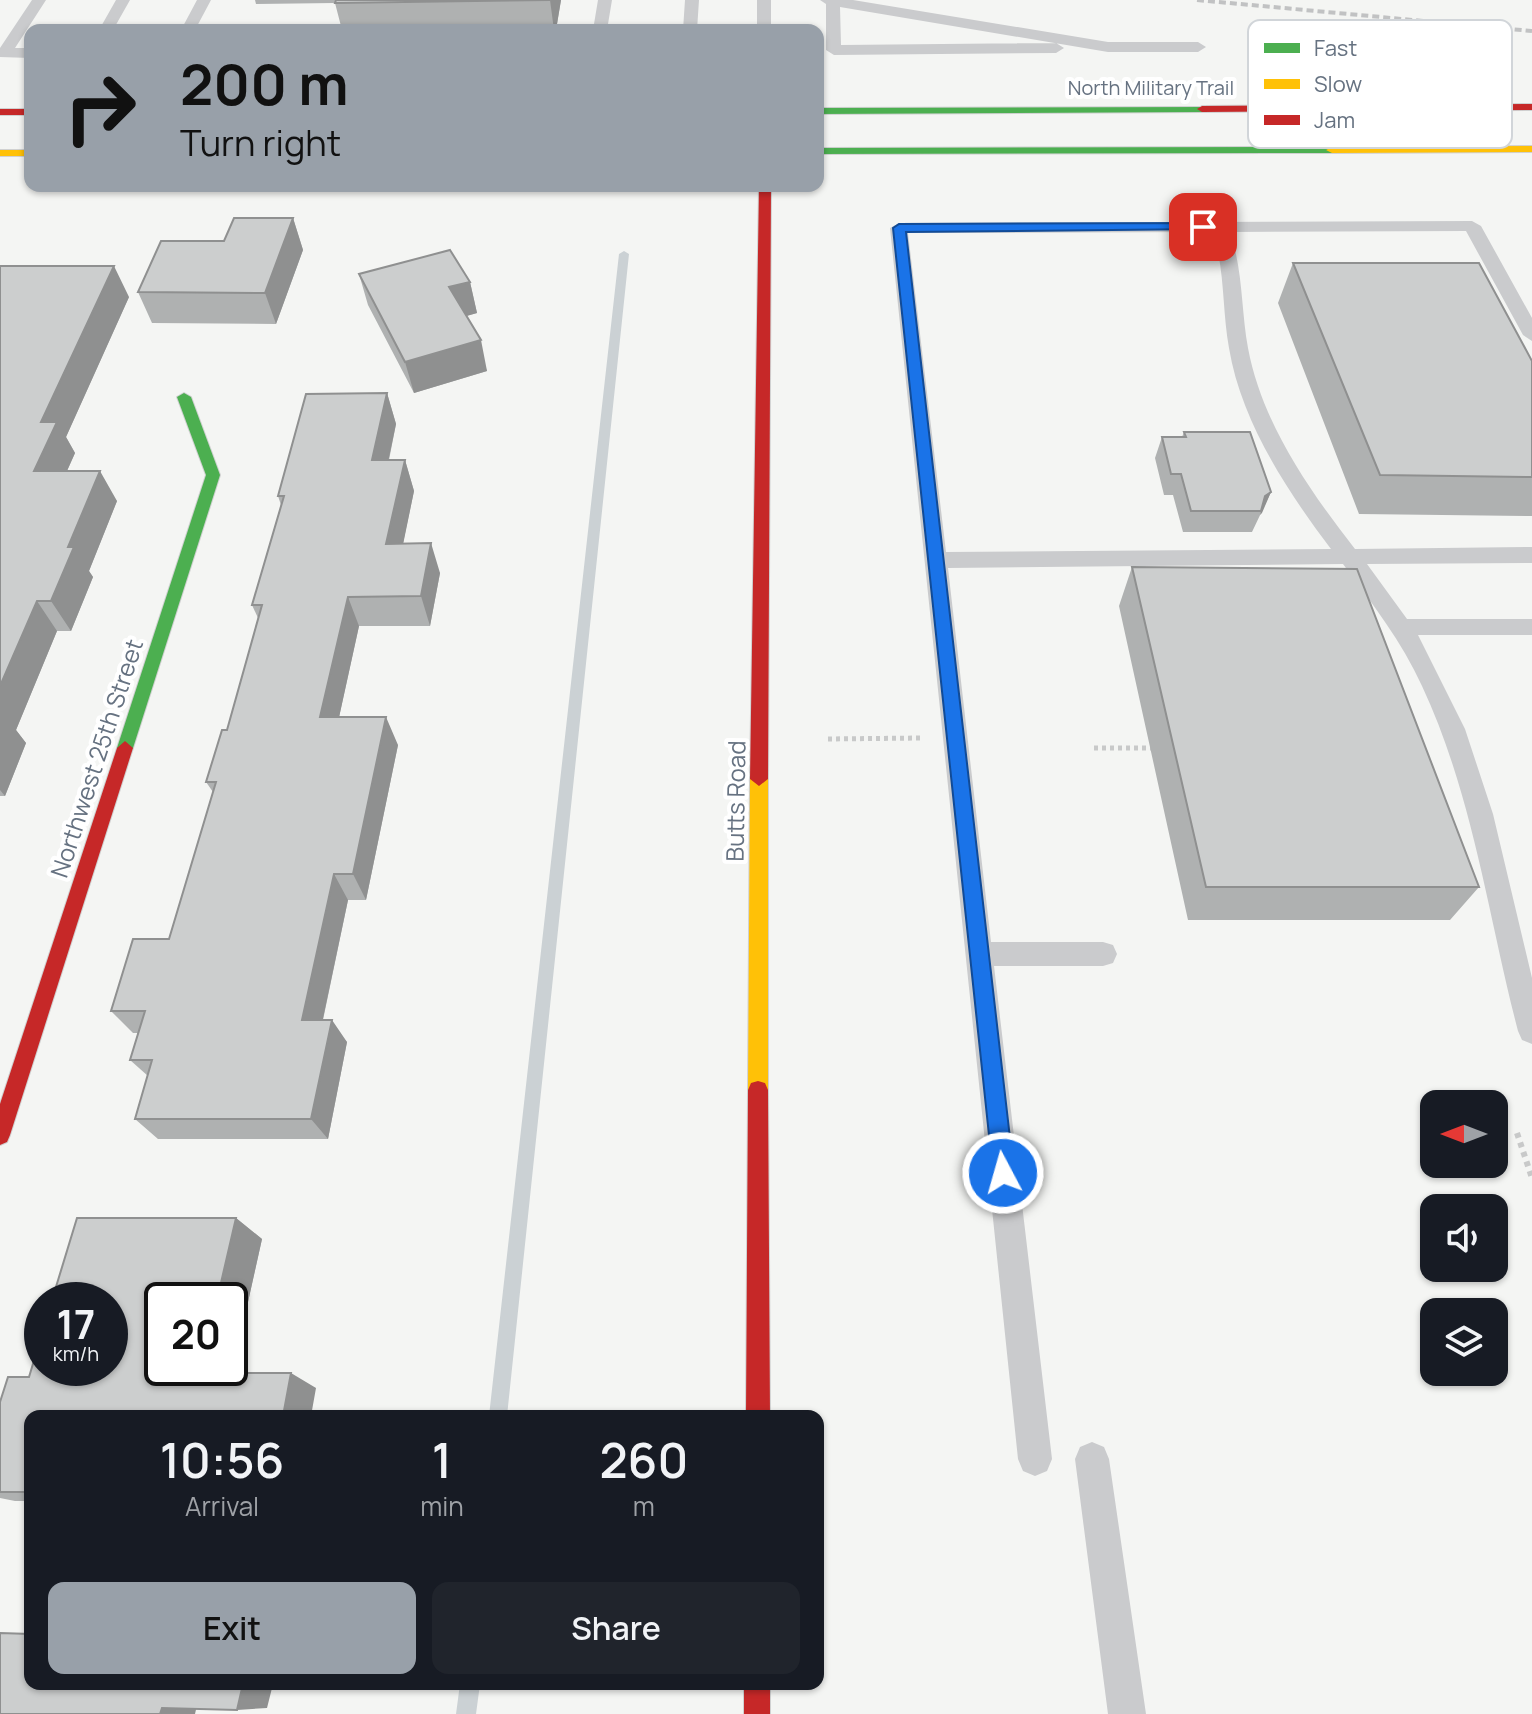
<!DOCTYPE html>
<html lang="en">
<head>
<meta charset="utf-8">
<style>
	:root { --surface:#171b24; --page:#20242c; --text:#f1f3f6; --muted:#9ea1a6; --accent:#98a0a9 }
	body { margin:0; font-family:Manrope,sans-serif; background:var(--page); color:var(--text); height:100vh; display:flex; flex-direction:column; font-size:30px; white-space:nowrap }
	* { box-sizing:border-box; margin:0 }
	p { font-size:26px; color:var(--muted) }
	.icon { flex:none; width:44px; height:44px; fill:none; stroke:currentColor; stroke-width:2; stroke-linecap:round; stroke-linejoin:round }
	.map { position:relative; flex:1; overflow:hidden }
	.sheet { position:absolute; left:24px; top:1410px; width:800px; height:280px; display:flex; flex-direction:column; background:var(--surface); border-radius:16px; box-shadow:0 2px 6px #0004 }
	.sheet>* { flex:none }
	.guide { position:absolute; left:24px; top:24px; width:800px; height:168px; border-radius:16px; box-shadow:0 2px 6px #0004; background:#98a0a9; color:#111; overflow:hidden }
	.needle { width:52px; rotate:270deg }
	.tools { position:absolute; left:1420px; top:1090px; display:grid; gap:16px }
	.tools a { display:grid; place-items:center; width:88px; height:88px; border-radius:16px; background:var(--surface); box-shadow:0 2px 6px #0004; font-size:40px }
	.speed { position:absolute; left:24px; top:1282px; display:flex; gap:16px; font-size:40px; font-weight:700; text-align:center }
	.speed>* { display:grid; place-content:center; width:104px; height:104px; border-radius:50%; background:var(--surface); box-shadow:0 2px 6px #0004; line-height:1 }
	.speed small { font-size:20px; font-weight:400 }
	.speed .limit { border:4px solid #111; border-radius:12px; background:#fff; color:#111 }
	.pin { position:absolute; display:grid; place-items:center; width:68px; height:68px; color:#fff; margin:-34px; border-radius:16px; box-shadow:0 4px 12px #0006 }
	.me { position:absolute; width:88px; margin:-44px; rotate:354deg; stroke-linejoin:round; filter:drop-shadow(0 0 6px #0008) }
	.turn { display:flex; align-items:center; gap:28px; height:168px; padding:0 24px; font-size:36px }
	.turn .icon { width:104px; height:104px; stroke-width:2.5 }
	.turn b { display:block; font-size:56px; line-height:68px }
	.eta { display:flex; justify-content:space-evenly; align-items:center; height:136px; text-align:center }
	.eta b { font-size:48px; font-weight:600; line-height:56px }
	.action { display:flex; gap:16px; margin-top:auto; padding:16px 24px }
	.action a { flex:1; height:92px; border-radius:16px; background:var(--accent); color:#111; font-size:32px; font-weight:600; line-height:92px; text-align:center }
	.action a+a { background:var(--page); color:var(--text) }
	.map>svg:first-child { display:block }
</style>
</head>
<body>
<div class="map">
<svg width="1532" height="1714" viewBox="0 0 1532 1714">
	<rect width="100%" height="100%" fill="#f4f5f3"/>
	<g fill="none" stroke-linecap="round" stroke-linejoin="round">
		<path fill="#cbd1d4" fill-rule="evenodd" d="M 624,251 L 629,254 L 507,1416 L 489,1416 L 619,254 Z
			M 460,1684 L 480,1684 L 476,1714 L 456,1714 Z"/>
		<g stroke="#d0d1d1" stroke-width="2">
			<path id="fast" d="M 1206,107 L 1207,109 L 1202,112 L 818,114 L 818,108 Z
				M 818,148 L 1332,147 L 1338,150 L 1332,153 L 818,154 Z
				M 184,393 L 191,397 L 220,475 L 133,748 L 125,755 L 117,748 L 206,475 L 177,397 Z"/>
		</g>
		<g stroke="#d0d1d1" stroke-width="2">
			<path id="slow" d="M 1532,146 L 1532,152 L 1332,153 L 1326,150 L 1332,147 Z
				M 0,150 L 30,150 L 30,156 L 0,156 Z
				M 759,772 L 768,779 L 768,1090 L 765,1097 L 758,1099 L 751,1097 L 748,1090 L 750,779 Z"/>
		</g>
		<g stroke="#d0d1d1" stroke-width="2">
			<path id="jam" d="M 1532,104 L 1532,110 L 1202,112 L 1197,109 L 1202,106 Z
				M 0,109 L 30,109 L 30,115 L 0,115 Z
				M 759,186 L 771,186 L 768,779 L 759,786 L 750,779 Z
				M 125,741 L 133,748 L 10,1135 L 7,1142 L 0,1145 L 0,1104 L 117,748 Z
				M 758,1081 L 765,1083 L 768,1090 L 770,1416 L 746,1416 L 748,1090 L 751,1083 Z
				M 744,1684 L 770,1684 L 770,1714 L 744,1714 Z"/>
		</g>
		<path stroke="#c8c9c9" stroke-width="5" stroke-dasharray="4 4" stroke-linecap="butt" d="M 828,739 L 921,738
			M 1094,748 L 1151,748"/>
		<path stroke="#c8c9c9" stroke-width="6" stroke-dasharray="5 5" stroke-linecap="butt" d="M 1517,1133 L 1532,1178"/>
		<path fill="#cacbcd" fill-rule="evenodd" d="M 32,0 L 46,0 L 15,48 L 30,48 L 30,58 L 0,57 L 0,48 Z
			M 116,0 L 130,0 L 113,30 L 99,30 Z
			M 197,0 L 211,0 L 195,30 L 181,30 Z
			M 598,0 L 612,0 L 607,30 L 593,30 Z
			M 685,0 L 699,0 L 697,30 L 683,30 Z
			M 757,0 L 771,0 L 771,30 L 757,30 Z
			M 820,0 L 853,0 L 1108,42 L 1198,42 L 1206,47 L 1198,52 L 1108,52 L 840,7 L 841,45 L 1056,43 L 1064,48 L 1056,53 L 834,55 L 826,50 L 826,4 Z
			M 1472,221 L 1481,226 L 1532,318 L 1532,341 L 1523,335 L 1466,231 L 1230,232 C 1243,270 1241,309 1248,348 C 1262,423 1309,490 1355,549 L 1532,547 L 1532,563 L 1367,564 L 1407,619 L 1532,619 L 1532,635 L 1418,635 L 1465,729 L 1493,814 L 1532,978 L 1532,1044 L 1522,1040 L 1518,1031 C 1488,916 1473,795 1422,686 C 1402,642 1372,603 1343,564 L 948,568 L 991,942 L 1103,942 L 1113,945 L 1117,954 L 1113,963 L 1103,966 L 994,966 L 1052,1459 L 1047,1471 L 1035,1476 L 1023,1471 L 1018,1459 L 890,228 L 899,223 ZM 1213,232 C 1225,270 1222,309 1229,348 C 1241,421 1287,491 1331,549 L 946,552 L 908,233 Z
			M 1092,1442 L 1104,1447 L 1109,1459 L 1146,1714 L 1108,1714 L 1075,1459 L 1080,1447 Z"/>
		<use href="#fast" fill="#4caf50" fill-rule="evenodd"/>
		<use href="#slow" fill="#ffc107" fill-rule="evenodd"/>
		<use href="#jam" fill="#c62828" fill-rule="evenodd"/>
		<path stroke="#c1c2c3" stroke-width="4" stroke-dasharray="7 4" stroke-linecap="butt" d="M 1197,0 L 1532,31"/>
	</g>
	<path fill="#afb1b1" d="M 255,0 L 561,0 L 556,30 L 342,30 L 335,3 L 256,4 Z
		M 293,218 L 303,250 L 276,324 L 152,323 L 138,292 L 224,241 Z
		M 1293,263 L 1532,361 L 1532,516 L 1359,514 L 1278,303 Z
		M 0,266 L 129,297 L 66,437 L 75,453 L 67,471 L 117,501 L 89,571 L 93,577 L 71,631 L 57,631 L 16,730 L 26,743 L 5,796 L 0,796 Z
		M 359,274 L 470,282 L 477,313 L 466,316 L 487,371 L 414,393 L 368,305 Z
		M 387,393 L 396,424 L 389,460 L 405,460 L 414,491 L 403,543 L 440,573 L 430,626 L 359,626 L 339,717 L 398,745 L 366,900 L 348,900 L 323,1020 L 347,1042 L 328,1139 L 158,1139 L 135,1119 L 148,1076 L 130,1060 L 138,1033 L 133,1033 L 111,1011 L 169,939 L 213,792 L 206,782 L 227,730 L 258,618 L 252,605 L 281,505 L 278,496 Z
		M 1184,432 L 1271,492 L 1252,532 L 1183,532 L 1173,495 L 1164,495 L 1155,458 L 1162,437 L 1182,437 Z
		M 1132,567 L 1479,887 L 1450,920 L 1188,920 L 1119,606 Z
		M 236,1218 L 262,1239 L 232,1373 L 316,1388 L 30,1416 L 30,1501 L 15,1501 L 0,1498 L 0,1402 L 29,1377 Z"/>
	<path fill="#8f9090" d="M 550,0 L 561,0 L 556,30 L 554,30 Z
		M 293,218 L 303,250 L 276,324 L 265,293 Z
		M 114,266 L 129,297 L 66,437 L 75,453 L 53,502 L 34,471 L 41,422 Z
		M 470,282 L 477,313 L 456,319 L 449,287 Z
		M 481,340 L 487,371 L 414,393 L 405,362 Z
		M 387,393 L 396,424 L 382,491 L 372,460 Z
		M 405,460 L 414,491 L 397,574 L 386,544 Z
		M 100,471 L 117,501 L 89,571 L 93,577 L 71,631 L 51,601 L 68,547 Z
		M 1271,492 L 1262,513 L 1260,515 L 1265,496 Z
		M 431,543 L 440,573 L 430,626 L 421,596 Z
		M 348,597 L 359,626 L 333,745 L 320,717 Z
		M 37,601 L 57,631 L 16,730 L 26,743 L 5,796 L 0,790 L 0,686 Z
		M 386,717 L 398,745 L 366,900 L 353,874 Z
		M 334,874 L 348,900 L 318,1042 L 302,1020 Z
		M 332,1020 L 347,1042 L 328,1139 L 311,1119 Z
		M 236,1218 L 262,1239 L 229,1388 L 200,1373 L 201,1368 L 230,1368 L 230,1300 L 217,1300 Z
		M 291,1373 L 316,1388 L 311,1416 L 283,1416 Z
		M 243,1684 L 273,1684 L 267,1708 L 237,1710 Z
		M 197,1705 L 195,1714 L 160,1714 L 162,1708 Z"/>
	<path fill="#cccece" stroke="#8f9090" stroke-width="2" d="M 336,0 L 550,0 L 335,3 Z
		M 234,218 L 293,218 L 265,293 L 138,292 L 161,241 L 224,241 Z
		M 450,250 L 470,282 L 449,287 L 481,340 L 405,362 L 359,274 Z
		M 1293,263 L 1479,263 L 1532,361 L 1532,477 L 1380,475 Z
		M 0,266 L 114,266 L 41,422 L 57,422 L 34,471 L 100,471 L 68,547 L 74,547 L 51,601 L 37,601 L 0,686 Z
		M 387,393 L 372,460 L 405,460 L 386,544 L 431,543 L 421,596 L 348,597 L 320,717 L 386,717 L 353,874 L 334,874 L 302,1020 L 332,1020 L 311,1119 L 135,1119 L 152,1060 L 130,1060 L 145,1011 L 111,1011 L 133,939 L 169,939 L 216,782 L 206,782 L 222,730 L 227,730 L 262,605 L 252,605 L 284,496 L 278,496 L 306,394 Z
		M 1184,432 L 1250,432 L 1271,492 L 1265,496 L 1261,511 L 1191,511 L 1181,474 L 1171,474 L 1162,437 L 1186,437 Z
		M 1132,567 L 1357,569 L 1479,887 L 1206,887 Z
		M 77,1218 L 236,1218 L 217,1300 L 162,1300 L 162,1368 L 201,1368 L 200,1373 L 291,1373 L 283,1416 L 30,1416 L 30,1492 L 0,1492 L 0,1402 L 8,1377 L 29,1377 L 42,1334 L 42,1368 L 110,1368 L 110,1300 L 52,1300 Z
		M 0,1633 L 30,1634 L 30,1684 L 243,1684 L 237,1710 L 162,1708 L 160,1714 L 0,1714 Z"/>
	<path fill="#1a73e8" stroke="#114b97" stroke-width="2" d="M 1203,223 L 1207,224 L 1207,229 L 906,232 L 1014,1173 L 1011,1180 L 1003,1183 L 996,1180 L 993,1173 L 893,228 L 899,224 Z"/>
	<g text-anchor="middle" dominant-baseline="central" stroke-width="8" stroke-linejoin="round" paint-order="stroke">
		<g font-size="20" fill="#667281" stroke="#fff">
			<text x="1151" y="87">North Military Trail</text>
		</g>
		<g font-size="24" fill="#667281" stroke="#fff">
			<text transform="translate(96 758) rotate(-72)">Northwest 25th Street</text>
			<text transform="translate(735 801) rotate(-89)">Butts Road</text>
		</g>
	</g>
	<rect x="1248" y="20" width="264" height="128" rx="12" fill="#fff" stroke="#d1d5d9" stroke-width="2"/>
	<rect x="1264" y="43" width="36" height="10" fill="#4caf50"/>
	<rect x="1264" y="79" width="36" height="10" fill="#ffc107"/>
	<rect x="1264" y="115" width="36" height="10" fill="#c62828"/>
	<g font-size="22" fill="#667281">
		<text x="1314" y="56">Fast</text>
		<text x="1314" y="92">Slow</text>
		<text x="1314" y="128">Jam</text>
	</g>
</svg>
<div class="tools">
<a><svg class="needle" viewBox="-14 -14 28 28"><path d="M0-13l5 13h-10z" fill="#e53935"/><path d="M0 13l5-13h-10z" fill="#9ea1a6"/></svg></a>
<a><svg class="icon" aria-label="sound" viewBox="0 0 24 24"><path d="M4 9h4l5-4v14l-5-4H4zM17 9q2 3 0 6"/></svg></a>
<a><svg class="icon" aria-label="layers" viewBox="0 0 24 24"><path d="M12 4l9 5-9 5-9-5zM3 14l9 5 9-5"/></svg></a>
</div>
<div class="speed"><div>17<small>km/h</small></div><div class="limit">20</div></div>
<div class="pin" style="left:1203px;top:227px;background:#d93025"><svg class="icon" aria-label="arrive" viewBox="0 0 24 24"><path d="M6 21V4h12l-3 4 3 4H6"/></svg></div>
<svg class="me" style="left:1003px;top:1173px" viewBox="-20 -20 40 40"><circle r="17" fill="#1a73e8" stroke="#fff" stroke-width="3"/><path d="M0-11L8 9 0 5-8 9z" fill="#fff"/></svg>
<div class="guide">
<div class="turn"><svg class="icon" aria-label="right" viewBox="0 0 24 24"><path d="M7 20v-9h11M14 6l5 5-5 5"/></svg><div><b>200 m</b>Turn right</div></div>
</div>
<section class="sheet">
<div class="eta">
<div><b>10:56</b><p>Arrival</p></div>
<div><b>1</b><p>min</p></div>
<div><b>260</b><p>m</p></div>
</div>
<div class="action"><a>Exit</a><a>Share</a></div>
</section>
</div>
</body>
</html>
